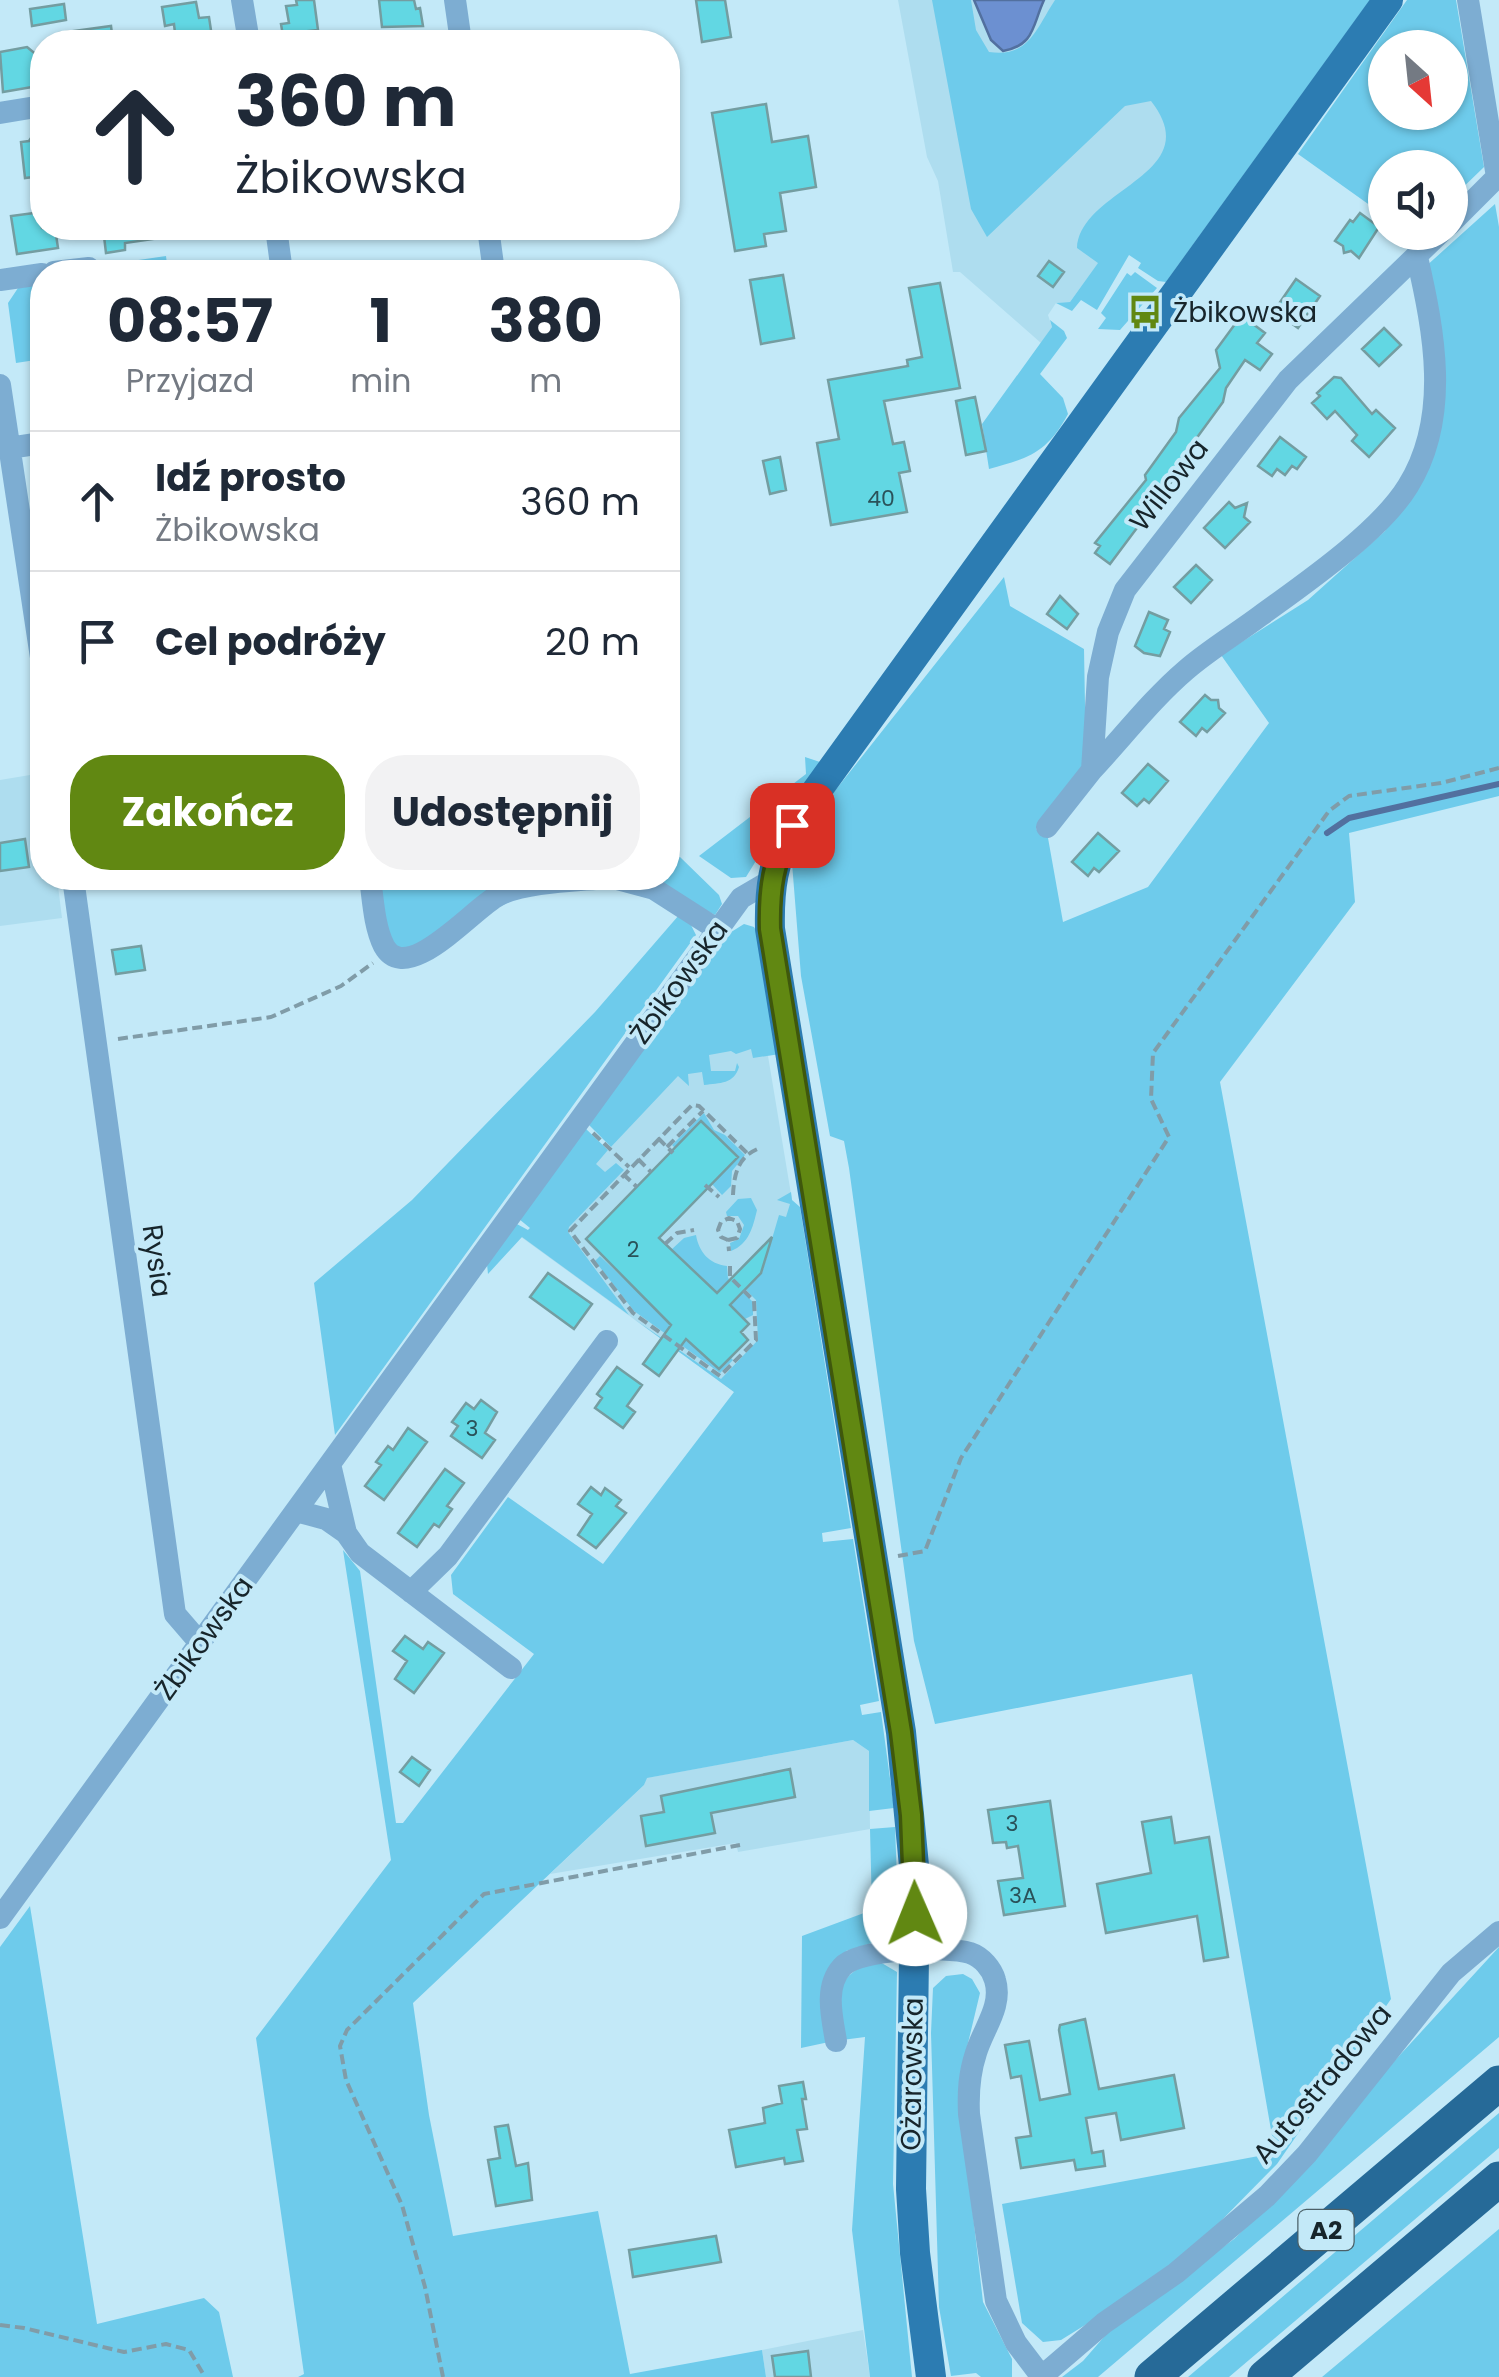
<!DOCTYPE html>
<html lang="pl">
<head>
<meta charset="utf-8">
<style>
	:root { --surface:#fff; --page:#f2f2f3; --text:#1f2937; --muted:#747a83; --line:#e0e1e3; --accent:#618812 }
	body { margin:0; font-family:Poppins,sans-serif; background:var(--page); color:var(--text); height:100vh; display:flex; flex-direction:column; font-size:38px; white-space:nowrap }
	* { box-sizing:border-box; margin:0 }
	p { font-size:32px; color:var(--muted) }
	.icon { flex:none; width:55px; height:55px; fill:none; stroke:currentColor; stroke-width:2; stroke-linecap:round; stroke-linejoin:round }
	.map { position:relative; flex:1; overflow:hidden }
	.side { position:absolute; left:30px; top:260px; width:650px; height:630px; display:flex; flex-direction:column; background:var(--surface); border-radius:40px; box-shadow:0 2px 8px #0004 }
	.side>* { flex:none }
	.top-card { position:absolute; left:30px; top:30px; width:650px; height:210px; border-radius:40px; box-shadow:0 2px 8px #0004; background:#fff; color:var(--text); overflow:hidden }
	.needle { width:65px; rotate:153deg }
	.buttons { position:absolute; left:1368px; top:30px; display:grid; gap:20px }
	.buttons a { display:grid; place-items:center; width:100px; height:100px; border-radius:50%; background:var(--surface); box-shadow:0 2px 8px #0004; font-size:50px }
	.pin { position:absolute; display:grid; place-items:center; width:85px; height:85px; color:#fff; margin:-42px; border-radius:20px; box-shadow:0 5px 15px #0006 }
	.me { position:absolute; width:110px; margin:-55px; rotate:359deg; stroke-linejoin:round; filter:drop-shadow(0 0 8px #0008) }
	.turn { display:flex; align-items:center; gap:35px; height:210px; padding:0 40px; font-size:45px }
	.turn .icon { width:130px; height:130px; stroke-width:2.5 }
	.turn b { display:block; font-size:70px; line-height:85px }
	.eta { display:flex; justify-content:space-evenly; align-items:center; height:170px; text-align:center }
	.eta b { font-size:60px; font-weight:700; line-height:70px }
	.primary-button { display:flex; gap:20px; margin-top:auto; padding:20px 40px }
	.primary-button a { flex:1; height:115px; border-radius:40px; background:var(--accent); color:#fff; font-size:40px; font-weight:700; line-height:115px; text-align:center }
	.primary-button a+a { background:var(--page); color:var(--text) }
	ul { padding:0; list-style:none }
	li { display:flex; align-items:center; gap:30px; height:140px; padding:0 40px; border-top:2px solid var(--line) }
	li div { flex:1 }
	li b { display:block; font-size:38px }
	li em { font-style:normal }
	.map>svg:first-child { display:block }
</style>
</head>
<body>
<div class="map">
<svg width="1499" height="2377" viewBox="0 0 1499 2377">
	<rect width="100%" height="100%" fill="#c3e9f8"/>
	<path fill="#aeddef" d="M 898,0 L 1289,0 L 1070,302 L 1056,303 L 1048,315 L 1052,327 L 1041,343 L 960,272 L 953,272 L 938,181 L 927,157 Z
		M 42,773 L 42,878 L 57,878 L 62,918 L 0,926 L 0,780 Z
		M 737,1038 L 768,1056 L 792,1200 L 759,1359 L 734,1392 L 521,1237 L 611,1147 L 695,1056 Z
		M 853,1740 L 869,1751 L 870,1829 L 738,1852 L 736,1843 L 550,1874 L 644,1785 L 646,1778 Z
		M 863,2330 L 870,2377 L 766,2377 L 762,2350 Z"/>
	<path fill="#6ecbeb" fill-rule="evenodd" d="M 932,0 L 971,0 L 976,30 L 989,52 C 1029,58 1036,29 1055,0 L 1370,0 L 1166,282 L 1158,281 L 1138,268 L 1141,263 L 1129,255 L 1097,310 L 1081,300 L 1072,311 L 1056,303 L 1070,302 L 1098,263 L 1077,248 C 1080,188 1209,175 1151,101 L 1125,106 L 987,237 L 971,209 Z
		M 1407,0 L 1456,0 L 1484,167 L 1450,200 L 1450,168 L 1385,168 L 1385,216 L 1298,154 ZM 1385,48 L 1450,48 L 1450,112 L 1385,112 Z
		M 1495,204 L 1499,227 L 1499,796 L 1349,833 L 1355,902 L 1220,1082 L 1391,1999 L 1277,2164 L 1214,2228 L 1143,2289 L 1061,2340 L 1043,2342 L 1022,2323 L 1002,2204 L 1275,2153 L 1192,1674 L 935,1724 L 914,1641 L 849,1168 L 844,1141 L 830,1136 L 801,976 L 792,863 L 834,792 L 1004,577 L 1010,606 L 1084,649 L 1086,762 L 1036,829 L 1048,838 L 1063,922 L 1148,887 L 1269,723 L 1221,655 L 1308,600 L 1385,531 L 1437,426 L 1424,268 Z
		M 166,256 L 168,272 L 95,272 L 104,265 Z
		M 1135,272 L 1157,288 L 1120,330 L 1098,329 L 1106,318 L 1101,313 L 1127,273 L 1131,276 Z
		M 42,284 L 42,359 L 16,363 L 8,303 L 18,288 Z
		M 1050,320 L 1064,331 L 1067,338 L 1040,374 L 1063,398 L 1068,414 C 1047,453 1029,458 989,469 L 982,424 L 1052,327 Z
		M 805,757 L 823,763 L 783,817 L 746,877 L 731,878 L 699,856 L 806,774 Z
		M 668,856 L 680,857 L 719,895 L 722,904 L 715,915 L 642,878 L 668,878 Z
		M 376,878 L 557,878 L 421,946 L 399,948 L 391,940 Z
		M 679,915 L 690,923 L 696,935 L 335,1435 L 314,1283 L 412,1200 L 595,1012 Z
		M 744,924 L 754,927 L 760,938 L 780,1054 L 753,1058 L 751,1049 L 736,1054 L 731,1051 L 709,1055 L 711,1071 L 735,1071 L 737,1063 L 739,1067 C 734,1084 720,1083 704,1085 L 702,1072 L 688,1074 L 689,1086 L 678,1076 L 611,1147 L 588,1124 L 728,934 Z
		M 704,1113 L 714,1130 L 725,1135 L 745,1155 L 732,1171 L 731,1186 L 722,1195 L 712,1184 L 738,1156 L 701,1120 L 675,1148 L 672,1145 Z
		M 585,1128 L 608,1150 L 596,1164 L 605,1172 L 616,1163 L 624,1170 L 569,1227 L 568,1232 L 629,1315 L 522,1237 L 488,1274 L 487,1264 L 515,1223 L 528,1230 L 530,1228 L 519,1219 Z
		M 791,1192 L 792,1200 L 800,1207 L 851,1528 L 822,1533 L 823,1542 L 853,1539 L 879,1701 L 860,1705 L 862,1715 L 881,1712 L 894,1808 L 869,1811 L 869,1751 L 853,1740 L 647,1778 L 644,1785 L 413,2003 L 429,2115 L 453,2236 L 598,2211 L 630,2374 L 762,2350 L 766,2377 L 298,2377 L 304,2374 L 256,2038 L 391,1860 L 343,1550 L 360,1571 L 396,1823 L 403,1823 L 534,1654 L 453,1594 L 451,1575 L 508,1497 L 603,1564 L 734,1392 L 634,1319 L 721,1379 L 758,1340 L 756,1300 L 746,1290 L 762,1273 L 779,1215 L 786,1217 L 790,1204 L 777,1200 Z
		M 751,1198 L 757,1210 C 753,1227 749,1244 731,1251 L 730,1243 L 739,1239 L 744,1225 L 738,1216 L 727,1216 L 726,1212 L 738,1199 Z
		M 696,1235 C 699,1252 709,1264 727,1266 L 728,1278 L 753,1302 L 753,1315 L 745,1319 L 734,1310 L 671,1250 L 684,1238 Z
		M 600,1256 L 719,1369 L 731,1358 L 733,1360 L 720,1373 L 634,1311 L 595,1261 Z
		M 895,1827 L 899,1931 L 891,1937 L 846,1951 L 829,2042 L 801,2048 L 802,1936 L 872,1910 L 870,1829 Z
		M 30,1906 L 97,2324 L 204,2298 L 219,2312 L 233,2377 L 0,2377 L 0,1947 Z
		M 1499,1947 L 1499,2037 L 1098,2377 L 1062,2377 L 1083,2361 L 1110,2330 L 1234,2239 L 1301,2174 L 1388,2068 Z
		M 880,1962 L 897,1972 L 893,2184 L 912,2377 L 870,2377 L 852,2230 L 865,2037 L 842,2040 C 838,1998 832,1971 880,1962 Z
		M 963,1974 L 972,1979 L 980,1993 L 963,2064 L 960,2101 L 983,2302 L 1012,2359 L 1012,2377 L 981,2377 L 976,2373 L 951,2376 L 939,2307 L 931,2033 L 933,1988 L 946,1976 Z
		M 1499,2113 L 1499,2148 L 1229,2377 L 1188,2377 Z
		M 1499,2229 L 1499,2377 L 1322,2377 Z"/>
	<path fill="#6c90d1" stroke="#52709f" stroke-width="2.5" d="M 974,0 L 1044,0 C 1032,26 1035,45 1003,51 L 991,40 Z"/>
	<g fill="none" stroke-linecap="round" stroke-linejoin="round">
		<path stroke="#52709f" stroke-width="6" d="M 1327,833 L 1349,818 L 1499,784"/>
	</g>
	<path fill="#62d7e3" stroke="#749da1" stroke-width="2.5" d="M 296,0 L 314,0 L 318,30 L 308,31 L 309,39 L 284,42 L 281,24 L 289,23 L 286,6 L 297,5 Z
		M 379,0 L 414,0 L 416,9 L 420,8 L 423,26 L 382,27 Z
		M 696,0 L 725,0 L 731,37 L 702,42 Z
		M 196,2 L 199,18 L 209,17 L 212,37 L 176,42 L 174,24 L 165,26 L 162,7 Z
		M 64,4 L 66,20 L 32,26 L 30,9 Z
		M 111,26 L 113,42 L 59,42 L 59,33 Z
		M 27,47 L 38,56 L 34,62 L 38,86 L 3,92 L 0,52 Z
		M 766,104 L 772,142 L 808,136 L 816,187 L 780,193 L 786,231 L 764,234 L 766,246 L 735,251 L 712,113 Z
		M 33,135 L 42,142 L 42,176 L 25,178 L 21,142 L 29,141 Z
		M 42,212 L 42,228 L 55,228 L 58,248 L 17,254 L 11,216 Z
		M 1360,213 L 1379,227 L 1359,258 L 1351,251 L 1344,253 L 1343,246 L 1335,241 L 1350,220 L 1353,222 Z
		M 103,228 L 167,228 L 167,237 L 125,243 L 125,250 L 106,253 Z
		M 1049,261 L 1064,272 L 1053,287 L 1038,276 Z
		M 783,275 L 794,338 L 761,344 L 750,280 Z
		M 1296,279 L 1320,296 L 1298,328 L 1274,311 Z
		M 940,283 L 960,388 L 884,401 L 893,444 L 904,442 L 910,471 L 899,473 L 907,512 L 831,525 L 817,443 L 839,439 L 828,380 L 908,366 L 907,360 L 922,357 L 909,288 Z
		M 1245,318 L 1265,333 L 1257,343 L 1272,354 L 1260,370 L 1245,360 L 1226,388 L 1223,402 L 1193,443 L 1190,457 L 1110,564 L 1095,553 L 1100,546 L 1095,543 L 1146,480 L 1145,475 L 1176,432 L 1179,418 L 1220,368 L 1216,350 L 1238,320 Z
		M 1384,328 L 1401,345 L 1379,366 L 1362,349 Z
		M 1334,377 L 1341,378 L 1372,414 L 1376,410 L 1395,428 L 1369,457 L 1352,441 L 1357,435 L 1335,411 L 1327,419 L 1312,403 L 1320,396 L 1317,393 Z
		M 975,397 L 986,451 L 966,455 L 956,401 Z
		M 1280,437 L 1306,457 L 1297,469 L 1292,466 L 1285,475 L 1277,469 L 1272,476 L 1258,466 Z
		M 780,457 L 786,490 L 770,494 L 763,461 Z
		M 1229,502 L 1235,508 L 1247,503 L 1244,517 L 1250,522 L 1225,548 L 1204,528 Z
		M 1196,565 L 1212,580 L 1191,603 L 1174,587 Z
		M 1060,596 L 1078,614 L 1067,629 L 1047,614 Z
		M 1149,612 L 1168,620 L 1164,629 L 1170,632 L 1160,656 L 1144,653 L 1135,646 Z
		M 1205,695 L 1211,700 L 1218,700 L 1219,708 L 1225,713 L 1207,732 L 1202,728 L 1196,736 L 1180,722 Z
		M 1148,764 L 1168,781 L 1149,803 L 1144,799 L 1137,806 L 1122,793 Z
		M 1098,833 L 1119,851 L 1099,872 L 1094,868 L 1088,876 L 1072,862 Z
		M 25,839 L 29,867 L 0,871 L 0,843 Z
		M 141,946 L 145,970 L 116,974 L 112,950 Z
		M 701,1121 L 738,1157 L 659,1238 L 717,1293 L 772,1237 L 761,1273 L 730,1305 L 749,1324 L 741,1332 L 748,1340 L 719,1369 L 686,1339 L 659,1376 L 643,1364 L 671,1325 L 586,1239 Z
		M 548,1273 L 592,1304 L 574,1329 L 530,1297 Z
		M 617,1367 L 642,1385 L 627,1406 L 635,1412 L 623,1428 L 595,1408 L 602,1398 L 597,1394 Z
		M 481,1400 L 497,1412 L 485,1433 L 495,1440 L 482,1458 L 451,1436 L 458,1426 L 452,1422 L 466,1403 L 474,1409 Z
		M 408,1428 L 427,1442 L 384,1500 L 365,1486 L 381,1465 L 376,1462 L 388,1446 L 393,1450 Z
		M 445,1469 L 464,1483 L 447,1506 L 452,1509 L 439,1527 L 434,1524 L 417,1547 L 398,1533 Z
		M 591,1487 L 601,1495 L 605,1488 L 621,1500 L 616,1506 L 626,1513 L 596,1548 L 578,1535 L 592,1514 L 578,1504 Z
		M 405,1636 L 423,1649 L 428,1642 L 444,1653 L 414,1693 L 395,1679 L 407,1661 L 393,1651 Z
		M 412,1757 L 430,1770 L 419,1786 L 400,1772 Z
		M 790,1769 L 795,1797 L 711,1813 L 715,1833 L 646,1846 L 641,1816 L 664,1812 L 661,1796 Z
		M 1050,1801 L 1065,1906 L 1004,1915 L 998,1881 L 1023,1878 L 1018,1846 L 1007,1848 L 1006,1842 L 993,1843 L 988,1810 Z
		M 1171,1817 L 1175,1843 L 1209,1837 L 1228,1957 L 1204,1961 L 1197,1916 L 1106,1933 L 1097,1884 L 1151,1873 L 1142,1822 Z
		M 1085,2019 L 1099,2089 L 1174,2075 L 1184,2128 L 1121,2140 L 1116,2113 L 1086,2118 L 1092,2153 L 1103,2151 L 1105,2166 L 1076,2170 L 1074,2160 L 1021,2168 L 1016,2138 L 1031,2136 L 1021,2076 L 1011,2078 L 1005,2045 L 1029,2041 L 1040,2100 L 1070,2094 L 1059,2030 L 1060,2025 Z
		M 803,2082 L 806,2099 L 802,2099 L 807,2129 L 797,2130 L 803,2161 L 785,2164 L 784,2158 L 736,2167 L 729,2130 L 765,2123 L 763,2108 L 782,2103 L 779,2086 Z
		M 508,2125 L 516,2166 L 528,2163 L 532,2200 L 496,2206 L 488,2160 L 500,2158 L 495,2127 Z
		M 716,2236 L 721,2262 L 633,2277 L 629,2250 Z
		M 808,2351 L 811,2377 L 775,2377 L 772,2356 Z"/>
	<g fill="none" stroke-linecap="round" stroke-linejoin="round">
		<path stroke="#809ca8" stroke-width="4" stroke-dasharray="10 5" stroke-linecap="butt" d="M 118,1039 L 271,1017 L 341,986 L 373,963
			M 593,1133 L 629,1167
			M 658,1138 L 673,1153
			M 667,1147 L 703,1111
			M 638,1159 L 651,1172
			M 623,1174 L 637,1187
			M 705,1185 L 719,1197
			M 733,1195 C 734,1174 738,1156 760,1148
			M 728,1240 L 737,1238 L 740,1229 L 737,1221 L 729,1218 L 721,1222 L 718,1230 L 721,1237 L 728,1240 L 729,1251
			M 665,1244 L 677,1233 L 694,1230
			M 730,1266 L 730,1277 L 754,1301 L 756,1340 L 720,1376 L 633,1313 L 570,1231 L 692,1105 L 699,1106 L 749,1155
			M 898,1556 L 925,1551 L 961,1458 L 1169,1137 L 1151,1099 L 1153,1053 L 1329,811 L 1349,796 L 1441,783 L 1499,768
			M 0,2325 L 24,2328 L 124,2352 L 166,2344 L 189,2350 L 205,2377
			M 443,2377 L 425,2287 L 402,2205 L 346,2080 L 340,2046 L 347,2030 L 484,1894 L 740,1845"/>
		<path stroke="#7dadd2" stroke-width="22" d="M 242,0 L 249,42
			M 455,0 L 461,42
			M 0,113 L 42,106
			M 1450,224 L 1497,177 L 1468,0
			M 276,228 L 282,272
			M 488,228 L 494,272
			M 54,272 L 89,268
			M 0,280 L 42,274
			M 0,385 L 42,664
			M 9,448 L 42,443
			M 1092,770 C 1123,737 1152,699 1186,670 C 1209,650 1236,634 1260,616 C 1304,584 1380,532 1408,486 C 1451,417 1434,331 1417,257
			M 1047,827 L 1092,770 L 1098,677 L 1108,632 L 1125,590 L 1288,380 L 1441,232
			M 73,878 L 175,1614 L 200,1643
			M 370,878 C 373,899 374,926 384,946 C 407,988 474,907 499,895 C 526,882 575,881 606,878
			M 613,878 L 654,889 L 718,930
			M 330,1464 L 346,1533 L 360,1553 L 511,1668
			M 296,1511 L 326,1519 L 346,1533
			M 411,1592 L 448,1556 L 607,1341
			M 0,1918 L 741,898 L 770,881
			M 836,2041 C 832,2017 824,1987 842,1967 C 859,1948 946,1946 970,1953 C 982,1957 992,1969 995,1980 C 1003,2006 983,2029 976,2053 C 969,2074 968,2092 969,2114 L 996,2301 L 1016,2343 L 1041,2376
			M 1041,2377 L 1104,2323 L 1176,2273 L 1267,2196 L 1307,2154 L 1451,1973 L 1499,1932"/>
		<path stroke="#2c7cb2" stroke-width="30" d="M 931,2377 L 915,2253 L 911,2189 L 915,1876 L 901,1732 L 770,929 C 769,889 773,860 792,825 L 1388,0"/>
		<path stroke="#266a98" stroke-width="35" d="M 1152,2377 L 1499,2083
			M 1265,2377 L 1499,2179"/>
	</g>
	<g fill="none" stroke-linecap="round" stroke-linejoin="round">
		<g stroke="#3f580c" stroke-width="25">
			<path id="route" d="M 792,825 C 773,860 769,890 770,929 L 901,1732 L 911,1815 L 915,1914"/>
		</g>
		<use href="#route" stroke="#618812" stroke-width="18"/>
	</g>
	<defs>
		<g id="bus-bare" transform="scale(2.7)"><path d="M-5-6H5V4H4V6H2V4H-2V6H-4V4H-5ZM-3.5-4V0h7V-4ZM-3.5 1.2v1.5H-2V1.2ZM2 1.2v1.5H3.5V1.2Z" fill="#618812" stroke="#c3e9f8" stroke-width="2.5" paint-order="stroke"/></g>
	</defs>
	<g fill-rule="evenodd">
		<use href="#bus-bare" x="1145" y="312"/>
	</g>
	<g text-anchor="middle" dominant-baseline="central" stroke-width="8" stroke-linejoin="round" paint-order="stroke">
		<g font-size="22" fill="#2a5259">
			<text x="881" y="498">40</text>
			<text x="633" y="1249">2</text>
			<text x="472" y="1428">3</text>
			<text x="1012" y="1823">3</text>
			<text x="1023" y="1895">3A</text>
		</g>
		<rect fill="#c3e9f8" stroke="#4b6068" stroke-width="2.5" x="1298.5" y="2210" width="55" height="40" rx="8"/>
		<g font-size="25" font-weight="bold" fill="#17252b">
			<text x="1326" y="2230">A2</text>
		</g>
		<g font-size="28" fill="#17252b" stroke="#c3e9f8" text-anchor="start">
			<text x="1173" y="312">Żbikowska</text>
		</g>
		<g font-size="28" fill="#17252b" stroke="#c3e9f8">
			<text transform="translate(1169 485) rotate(-52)">Willowa</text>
			<text transform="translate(679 982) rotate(-54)">Żbikowska</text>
			<text transform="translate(157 1261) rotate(82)">Rysia</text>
			<text transform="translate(204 1638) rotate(-54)">Żbikowska</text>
			<text transform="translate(912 2074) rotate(-89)">Ożarowska</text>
			<text transform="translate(1322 2084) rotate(-50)">Autostradowa</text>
		</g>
	</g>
</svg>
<div class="buttons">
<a><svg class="needle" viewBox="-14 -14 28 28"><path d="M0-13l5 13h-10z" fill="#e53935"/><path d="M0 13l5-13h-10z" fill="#747a83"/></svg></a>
<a><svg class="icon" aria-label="sound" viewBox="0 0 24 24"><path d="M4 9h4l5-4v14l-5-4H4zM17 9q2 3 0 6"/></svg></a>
</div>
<div class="pin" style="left:792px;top:825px;background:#d93025"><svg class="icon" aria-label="arrive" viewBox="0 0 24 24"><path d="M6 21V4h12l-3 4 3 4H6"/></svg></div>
<svg class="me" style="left:915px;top:1914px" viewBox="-20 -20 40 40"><circle r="19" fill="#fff"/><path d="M0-13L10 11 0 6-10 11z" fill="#618812"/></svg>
<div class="top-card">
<div class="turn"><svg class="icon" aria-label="ahead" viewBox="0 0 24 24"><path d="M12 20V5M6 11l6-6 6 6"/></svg><div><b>360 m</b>Żbikowska</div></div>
</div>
<section class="side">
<div class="eta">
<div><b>08:57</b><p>Przyjazd</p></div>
<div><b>1</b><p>min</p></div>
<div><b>380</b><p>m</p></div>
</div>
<ul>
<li><svg class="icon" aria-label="ahead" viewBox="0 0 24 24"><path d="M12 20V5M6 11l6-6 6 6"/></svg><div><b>Idź prosto</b><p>Żbikowska</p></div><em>360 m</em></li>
<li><svg class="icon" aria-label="arrive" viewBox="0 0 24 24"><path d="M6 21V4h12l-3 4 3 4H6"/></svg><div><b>Cel podróży</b></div><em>20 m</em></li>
</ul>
<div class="primary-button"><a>Zakończ</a><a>Udostępnij</a></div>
</section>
</div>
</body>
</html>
